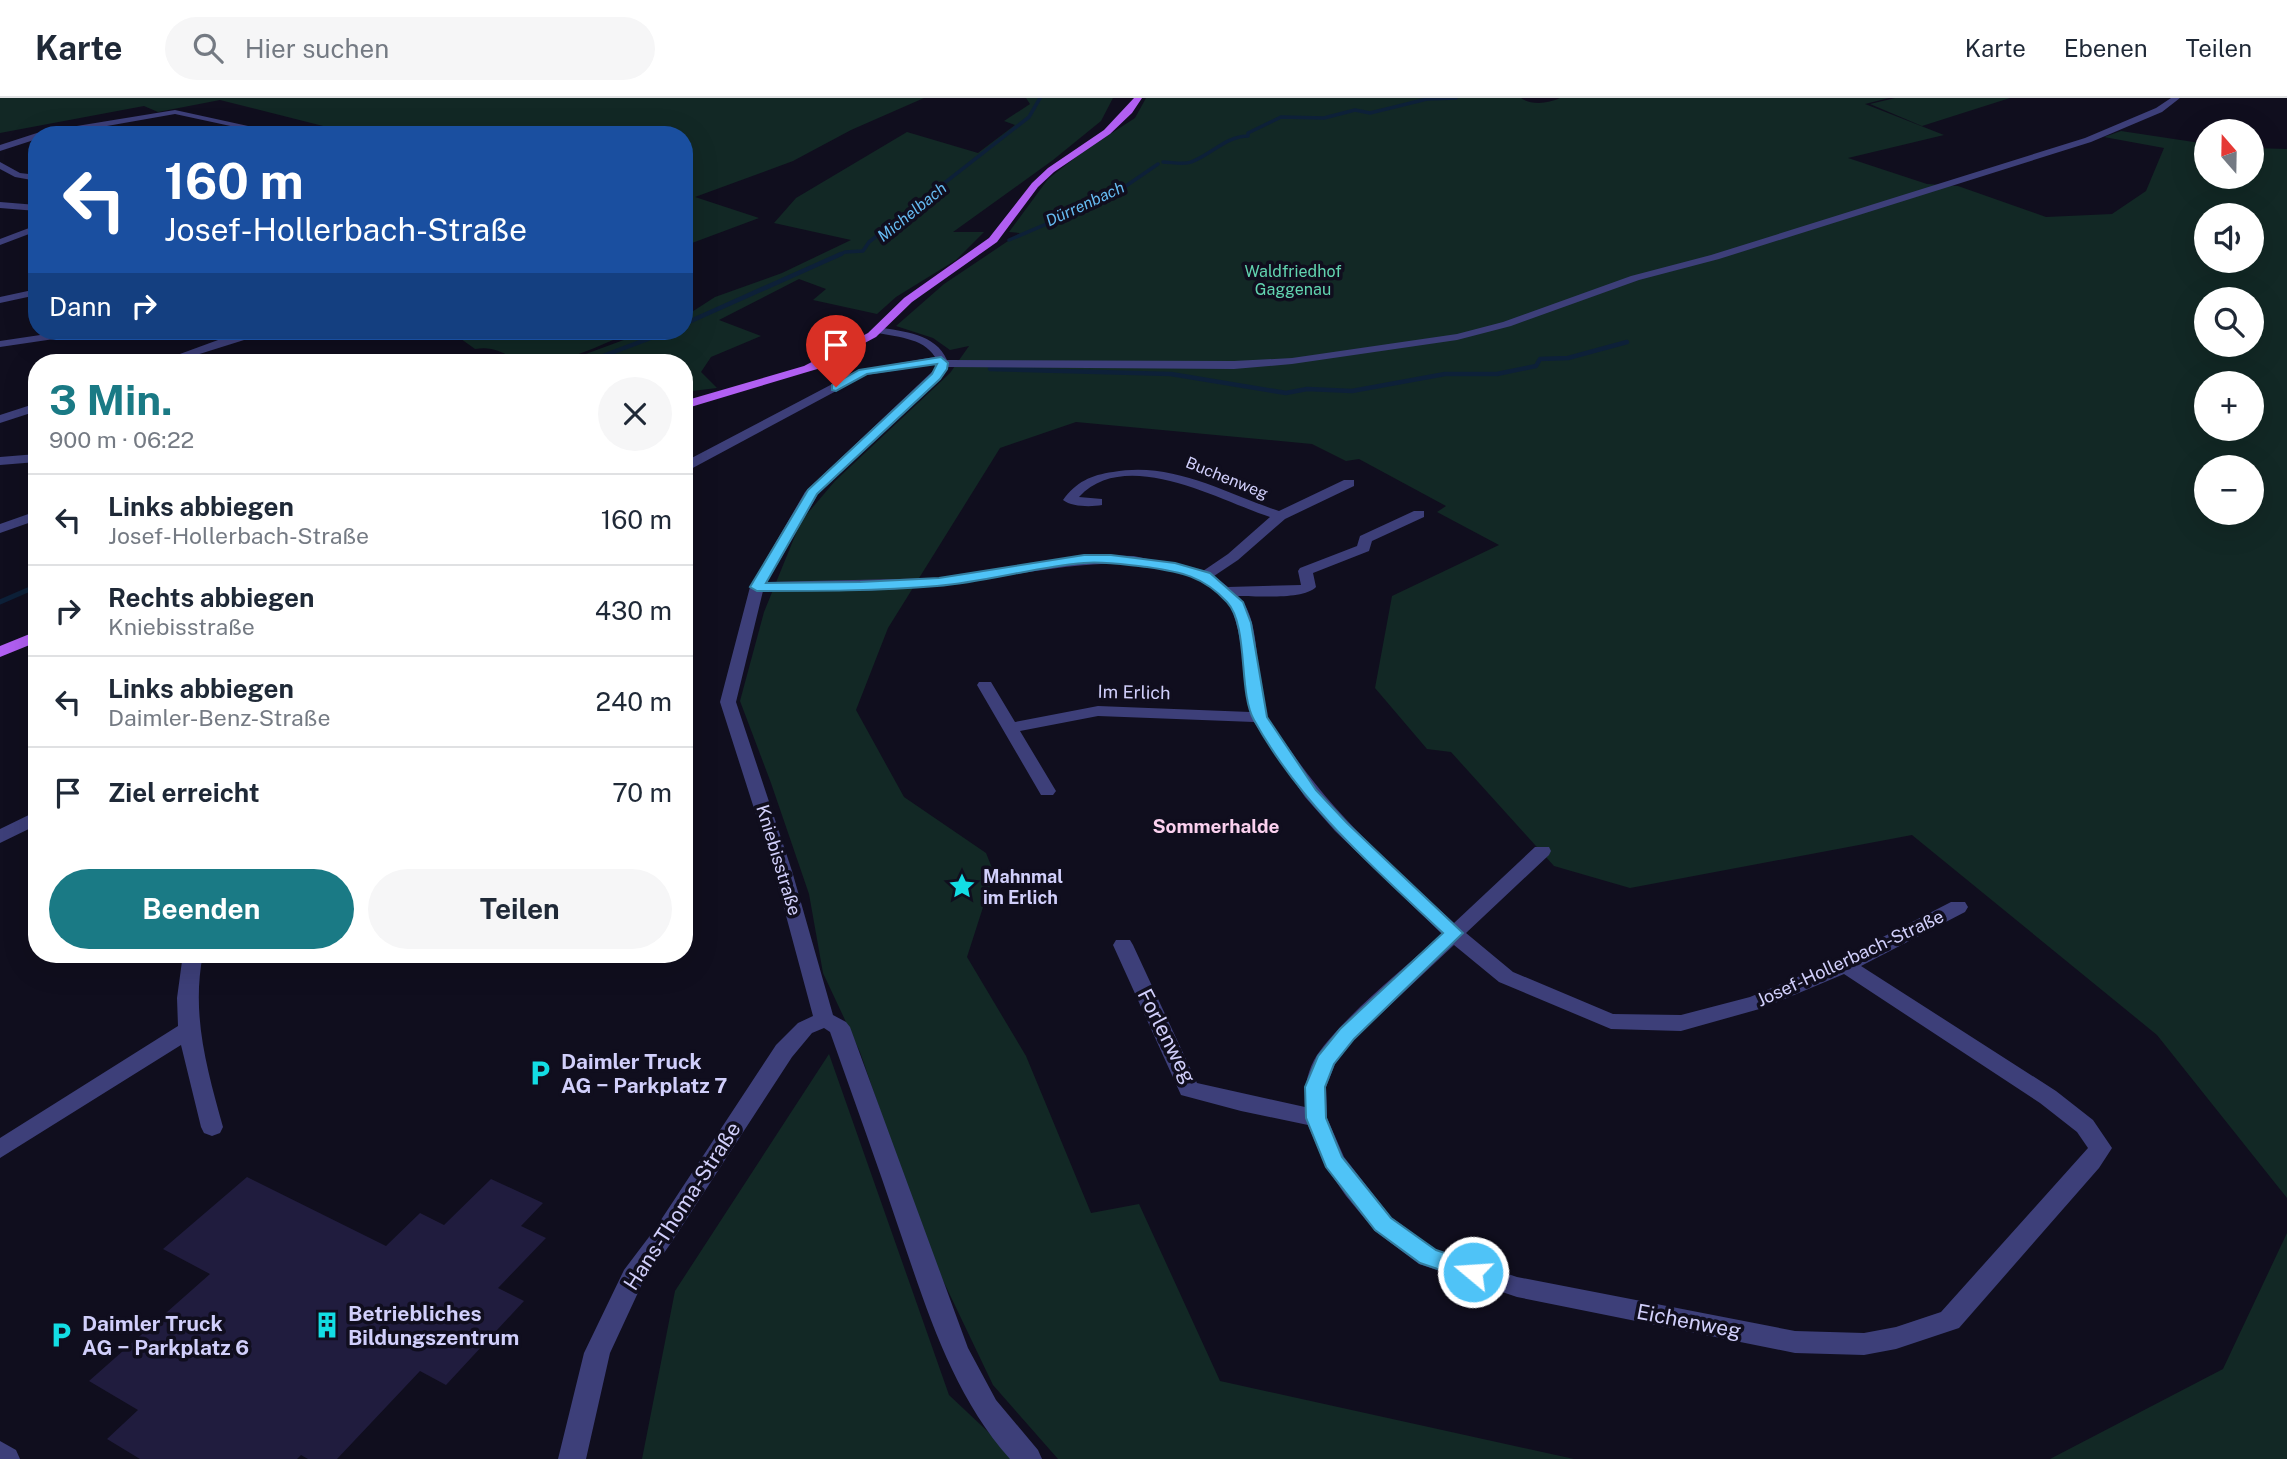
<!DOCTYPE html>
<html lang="de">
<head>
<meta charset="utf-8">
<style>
	:root { --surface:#fff; --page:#f6f6f7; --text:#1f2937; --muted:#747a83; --line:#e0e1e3; --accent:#1a7a85 }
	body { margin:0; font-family:"Public Sans",sans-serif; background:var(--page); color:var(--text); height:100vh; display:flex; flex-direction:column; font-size:26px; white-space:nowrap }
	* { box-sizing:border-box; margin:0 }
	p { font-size:23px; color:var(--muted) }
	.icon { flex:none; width:38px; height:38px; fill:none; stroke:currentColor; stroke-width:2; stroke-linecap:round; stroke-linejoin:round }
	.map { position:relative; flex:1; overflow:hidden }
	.drawer { position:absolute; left:28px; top:256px; width:665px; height:609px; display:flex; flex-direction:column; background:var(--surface); border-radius:28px; box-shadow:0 7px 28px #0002 }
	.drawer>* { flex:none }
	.banner { position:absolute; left:28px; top:28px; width:665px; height:214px; border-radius:28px; box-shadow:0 7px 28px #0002; background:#1a4fa0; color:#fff; overflow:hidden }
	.needle { width:46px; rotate:340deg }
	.tools { position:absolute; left:2194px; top:21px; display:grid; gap:14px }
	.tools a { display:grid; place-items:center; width:70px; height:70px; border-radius:50%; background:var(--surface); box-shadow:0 7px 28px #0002; font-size:35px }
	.pin { position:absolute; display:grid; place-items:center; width:60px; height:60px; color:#fff; margin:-72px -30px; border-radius:50% 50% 50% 0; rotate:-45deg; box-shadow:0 0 7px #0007 }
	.pin .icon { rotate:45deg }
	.me { position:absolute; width:77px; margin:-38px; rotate:288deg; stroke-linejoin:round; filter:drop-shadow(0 0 5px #0008) }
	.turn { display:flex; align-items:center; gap:24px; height:147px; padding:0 21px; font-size:32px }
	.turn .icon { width:91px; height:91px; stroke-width:2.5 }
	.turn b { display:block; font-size:49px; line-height:60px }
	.then { display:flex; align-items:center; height:66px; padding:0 21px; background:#0003; gap:14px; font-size:26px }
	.round { display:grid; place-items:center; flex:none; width:74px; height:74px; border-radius:37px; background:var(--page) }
	.summary { display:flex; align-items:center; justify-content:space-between; height:119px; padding:0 21px }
	h1 { font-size:42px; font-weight:700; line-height:52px; color:var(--accent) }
	.button { display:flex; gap:14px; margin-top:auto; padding:14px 21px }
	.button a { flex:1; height:80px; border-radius:42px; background:var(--accent); color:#fff; font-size:28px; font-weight:700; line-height:80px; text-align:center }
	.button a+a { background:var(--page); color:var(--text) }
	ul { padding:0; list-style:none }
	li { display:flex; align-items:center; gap:21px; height:91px; padding:0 21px; border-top:2px solid var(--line) }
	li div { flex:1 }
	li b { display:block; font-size:26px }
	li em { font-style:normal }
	header { display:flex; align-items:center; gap:42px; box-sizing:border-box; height:98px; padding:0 35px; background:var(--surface); border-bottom:2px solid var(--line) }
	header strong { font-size:33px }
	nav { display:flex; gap:38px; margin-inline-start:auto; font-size:24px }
	.search { width:490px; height:63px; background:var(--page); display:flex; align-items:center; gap:18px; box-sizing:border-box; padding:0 24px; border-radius:38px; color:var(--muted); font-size:26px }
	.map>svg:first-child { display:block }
</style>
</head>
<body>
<header>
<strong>Karte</strong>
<div class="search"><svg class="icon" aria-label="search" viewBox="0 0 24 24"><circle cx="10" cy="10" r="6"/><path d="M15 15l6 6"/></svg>Hier suchen</div>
<nav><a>Karte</a><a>Ebenen</a><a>Teilen</a></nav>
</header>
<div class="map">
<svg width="2287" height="1361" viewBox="0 0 2287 1361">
	<rect width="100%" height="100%" fill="#100e1e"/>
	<path fill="#122825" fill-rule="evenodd" d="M 0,0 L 924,0 L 851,32 L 793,63 L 695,99 L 759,120 L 684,148 L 684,104 L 687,103 L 684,102 L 684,37 L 369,37 L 343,28 L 331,30 L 220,2 L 158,14 L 144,8 L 0,35 Z
		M 1026,0 L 1113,0 L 1101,23 L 1053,62 L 953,134 L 984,134 L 956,162 L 896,199 L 877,216 L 813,202 L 826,191 L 799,181 L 719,222 L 761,238 L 711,259 L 701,274 L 717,290 L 684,294 L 684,264 L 564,264 L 648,233 L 684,233 L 684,219 L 715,199 L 782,175 L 851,142 L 774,125 L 796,100 L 907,34 L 978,55 L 1015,27 L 1004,23 L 1030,6 Z
		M 1146,0 L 1521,0 C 1530,7 1548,6 1560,0 L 1889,0 L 1865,6 L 1944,37 L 1848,60 L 1927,86 L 1958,88 L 2046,119 L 2112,116 L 2146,93 L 2164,50 L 2104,39 L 2121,33 L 2207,46 L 2207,79 L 2252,79 L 2252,50 L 2287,51 L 2287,1100 L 2157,937 L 1912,737 L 1630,790 L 1554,768 L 1451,654 L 1427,651 L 1375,590 L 1392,498 L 1499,447 L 1437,414 L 1446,408 L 1359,361 L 1346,363 L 1312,346 L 1076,324 L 1000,350 L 888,530 L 856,612 L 904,699 L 986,755 L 994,775 L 967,859 L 1026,958 L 1091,1115 L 1139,1106 L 1220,1283 L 1574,1361 L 1058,1361 L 993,1287 L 928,1151 L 860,954 L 823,875 L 809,796 L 771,685 L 740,603 L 764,514 L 801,423 L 835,383 L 950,275 L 969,248 L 950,252 L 933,240 L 896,228 L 944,186 L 1020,135 L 1009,134 L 1048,81 L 1081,55 L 1135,20 ZM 2207,117 L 2252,117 L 2252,163 L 2207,163 ZM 2207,201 L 2252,201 L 2252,247 L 2207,247 ZM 2207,285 L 2252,285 L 2252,331 L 2207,331 ZM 2207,369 L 2252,369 L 2252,415 L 2207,415 Z
		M 1895,0 L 2010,0 L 1922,28 L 1870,6 Z
		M 450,233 L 634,233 C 606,244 556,271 526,264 C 505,259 498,247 475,251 Z
		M 829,956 L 949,1297 L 1017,1361 L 642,1361 L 675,1193 Z
		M 2287,1135 L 2287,1361 L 2050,1361 L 2223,1271 Z"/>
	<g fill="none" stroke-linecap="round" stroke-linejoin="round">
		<path stroke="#0d2038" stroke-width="3.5" d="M 1163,64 C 1171,64 1184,67 1191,64 C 1211,57 1226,38 1248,38 L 1248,35 L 1281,19 L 1324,20 L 1355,12 L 1370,15 L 1427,1 L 1456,0
			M 1009,142 L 1063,119 L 1091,102 L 1123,90 L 1158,66
			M 837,158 L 845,154 L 863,153 L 869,144 L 1029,19 L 1040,0"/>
		<path stroke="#0d2038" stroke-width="4.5" d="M 684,226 L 841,156
			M 587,264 L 669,233
			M 990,271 L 1171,276 L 1286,295 L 1307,291 L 1352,293 L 1445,276 L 1497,276 L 1536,268 L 1540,261 L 1568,260 L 1627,244"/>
		<path stroke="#0d2038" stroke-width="5" d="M 0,504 L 37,488"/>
	</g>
	<path fill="#201c3e" d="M 247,1079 L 386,1148 L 420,1115 L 444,1127 L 491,1081 L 543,1105 L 521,1128 L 546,1140 L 498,1190 L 524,1203 L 446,1287 L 420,1273 L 337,1361 L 308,1361 L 301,1357 L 297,1361 L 140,1361 L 107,1341 L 138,1312 L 89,1283 L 210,1176 L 163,1151 Z"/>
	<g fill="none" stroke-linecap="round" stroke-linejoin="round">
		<path fill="#3d3f79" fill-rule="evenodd" d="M 2171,0 L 2180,0 L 2162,14 L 2091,44 L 1719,161 L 1639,182 L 1511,228 L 1457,242 L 1292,266 L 1234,271 L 948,269 L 946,273 L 818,396 L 767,484 L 939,480 L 1084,457 L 1134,458 L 1203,473 L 1228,456 L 1270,419 C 1220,403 1126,348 1079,399 L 1102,401 L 1102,407 C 1091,409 1072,409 1063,402 C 1076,384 1091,377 1113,374 C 1173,363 1224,395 1279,413 L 1344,382 L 1354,382 L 1354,388 L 1285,421 L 1238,462 L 1214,478 L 1228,489 L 1301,487 L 1298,473 L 1300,470 L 1357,448 L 1360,438 L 1414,413 L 1424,413 L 1424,419 L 1372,443 L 1369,453 L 1313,475 L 1316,489 C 1303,502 1258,498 1238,498 C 1264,523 1253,590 1268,621 C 1275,633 1285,644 1293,656 C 1338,721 1396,771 1454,825 L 1535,749 L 1549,749 L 1551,753 L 1549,757 L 1466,835 L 1513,874 L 1613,916 L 1681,917 L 1750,899 L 1838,862 L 1951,804 L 1965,804 L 1968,809 L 1965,814 L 1861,868 L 2056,993 L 2093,1022 L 2112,1050 L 2099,1070 L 1959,1230 L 1896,1251 L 1864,1257 L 1795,1255 L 1517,1199 L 1419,1166 L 1375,1133 L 1346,1098 L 1326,1069 L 1308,1027 L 1241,1013 L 1181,997 L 1113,847 L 1116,842 L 1130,842 L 1133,847 L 1197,985 L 1305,1009 C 1304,991 1307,973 1317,957 C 1346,916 1404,871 1442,836 L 1335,733 L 1305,699 L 1254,624 L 1098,618 L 1020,633 L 1056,693 L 1053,697 L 1041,697 L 977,587 L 979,584 L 991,584 L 1015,624 L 1098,608 L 1250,614 C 1246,590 1241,521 1228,505 C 1169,432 1016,481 938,488 C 880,494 821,493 763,493 L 736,604 L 792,773 L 833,917 L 846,924 L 850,929 L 968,1250 L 996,1302 L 1038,1352 L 1042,1361 L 1010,1361 C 952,1296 927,1212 899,1131 C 877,1065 853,999 830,934 L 824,930 L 812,935 L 792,959 L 671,1145 L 642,1186 L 610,1255 L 586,1361 L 558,1361 L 584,1255 L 624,1172 L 655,1131 L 776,947 L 798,925 L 813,918 L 774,773 L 720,604 L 750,489 L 805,394 L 936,270 L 936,266 L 866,277 L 689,372 L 684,373 L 684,364 L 859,272 L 935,259 C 923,239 894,239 874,234 L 872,232 L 878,229 C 904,234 935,235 947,262 L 1234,263 L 1292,260 L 1457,236 L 1503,224 L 1631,178 L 1711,157 L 2085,40 L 2156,10 ZM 1454,847 L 1499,884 L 1611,931 L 1681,933 L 1763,910 L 1844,876 L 2040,1005 L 2077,1034 L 2088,1050 L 1941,1214 L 1896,1229 L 1864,1235 L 1795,1233 L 1517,1179 L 1436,1152 L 1391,1119 L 1344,1059 L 1327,1020 L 1326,989 L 1335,966 L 1354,941 Z
			M 175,12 L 289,37 L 272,37 L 175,16 L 56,37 L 37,37 L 37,41 L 0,53 L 0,47 L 40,34 Z
			M 360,33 L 364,37 L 353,37 Z
			M 0,64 L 20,75 L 37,77 L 37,83 L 15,79 L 0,71 Z
			M 0,104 L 37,107 L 37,113 L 0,110 Z
			M 37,127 L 37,133 L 0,147 L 0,141 Z
			M 37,191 L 37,197 L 0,205 L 0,199 Z
			M 67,233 L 94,233 L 88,236 L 0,249 L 0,243 Z
			M 252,233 L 273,233 L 174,264 L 158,264 L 229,238 Z
			M 489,259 L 493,260 L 493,264 L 477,264 Z
			M 37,305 L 37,313 L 0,325 L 0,317 Z
			M 37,356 L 37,364 L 0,367 L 0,359 Z
			M 37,413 L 37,422 L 0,435 L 0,426 Z
			M 37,713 L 37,727 L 0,745 L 0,731 Z
			M 183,856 L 203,856 C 191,917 207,971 223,1029 L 220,1035 L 212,1038 L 204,1035 L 201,1029 L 181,947 L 0,1060 L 0,1040 L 178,928 L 177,900 Z
			M 0,1343 L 16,1352 L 20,1361 L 0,1361 Z"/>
		<path fill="#b15ff2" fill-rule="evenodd" d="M 1134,0 L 1142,0 L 1132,15 L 1110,36 L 1054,74 L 1038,89 L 997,144 L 912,204 L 876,239 L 825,266 L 824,269 L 684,311 L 684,303 L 804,268 L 868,235 L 904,200 L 989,140 L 1032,85 L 1048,70 L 1104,32 Z
			M 37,533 L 37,544 L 0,559 L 0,548 Z"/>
	</g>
	<path fill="#4fc3f7" stroke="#337fa1" stroke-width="2" d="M 941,259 L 948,265 L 947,271 L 940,281 L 817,396 L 766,485 L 860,484 L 939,480 L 1084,457 L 1111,457 L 1175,465 L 1210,475 L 1243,504 L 1251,525 L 1267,619 L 1316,692 L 1347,725 L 1463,835 L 1354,941 L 1334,966 L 1325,989 L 1326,1020 L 1342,1059 L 1391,1120 L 1436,1152 L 1481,1167 L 1484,1174 L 1481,1180 L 1473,1183 L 1420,1165 L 1375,1132 L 1326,1069 L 1306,1020 L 1305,989 L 1318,958 L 1340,931 L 1443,835 C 1373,769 1301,707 1254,622 C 1238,594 1249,528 1227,504 C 1203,478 1181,474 1147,469 C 1126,467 1105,463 1084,465 C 1035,469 986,484 937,488 C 877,493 817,493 757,493 L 750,489 L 808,392 L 932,276 L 937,266 L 867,276 L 836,293 L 832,292 L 832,287 L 859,272 Z"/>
	<defs>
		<g id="sight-bare" transform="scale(2.1)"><path d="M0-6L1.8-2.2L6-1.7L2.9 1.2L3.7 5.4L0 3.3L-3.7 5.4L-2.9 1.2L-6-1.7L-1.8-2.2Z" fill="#13dde4" stroke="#100e1e" stroke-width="2.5" paint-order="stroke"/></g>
		<g id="parking-bare" transform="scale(2.1)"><path d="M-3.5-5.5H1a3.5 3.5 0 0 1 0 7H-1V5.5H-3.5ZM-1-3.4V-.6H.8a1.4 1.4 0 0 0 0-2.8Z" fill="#13dde4" stroke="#100e1e" stroke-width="2.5" paint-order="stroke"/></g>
		<g id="building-bare" transform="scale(2.1)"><path d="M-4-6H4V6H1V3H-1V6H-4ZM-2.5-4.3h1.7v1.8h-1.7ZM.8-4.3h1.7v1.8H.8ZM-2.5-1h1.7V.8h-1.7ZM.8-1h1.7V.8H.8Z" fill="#13dde4" stroke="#100e1e" stroke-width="2.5" paint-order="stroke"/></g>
	</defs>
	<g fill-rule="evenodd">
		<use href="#sight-bare" x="962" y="788"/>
		<use href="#parking-bare" x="540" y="975"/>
		<use href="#building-bare" x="327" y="1227"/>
		<use href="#parking-bare" x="61" y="1237"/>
	</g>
	<g text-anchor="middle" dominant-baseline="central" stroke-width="7" stroke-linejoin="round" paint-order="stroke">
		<g font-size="16" font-style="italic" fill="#66bbf2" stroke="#100e1e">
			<text transform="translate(1085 106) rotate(-25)">Dürrenbach</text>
			<text transform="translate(912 114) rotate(-39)">Michelbach</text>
		</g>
		<g font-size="16" fill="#62d4b0" stroke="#100e1e">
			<text x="1293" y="173">Waldfriedhof<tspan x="1293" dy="18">Gaggenau</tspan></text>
		</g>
		<g font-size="16" fill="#d1cffb" stroke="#100e1e">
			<text transform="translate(1227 380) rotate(22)">Buchenweg</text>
		</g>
		<g font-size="18" fill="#d1cffb" stroke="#100e1e">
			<text transform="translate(1134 594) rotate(1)">Im Erlich</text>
			<text transform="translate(779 762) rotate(73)">Kniebisstraße</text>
			<text transform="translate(1850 860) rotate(-25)">Josef-Hollerbach-Straße</text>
		</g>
		<g font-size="18" font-weight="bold" fill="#d1cffb" stroke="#100e1e" text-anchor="start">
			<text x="983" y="778">Mahnmal<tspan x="983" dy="21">im Erlich</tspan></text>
		</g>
		<g font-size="19" font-weight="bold" fill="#fbd1ef" stroke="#100e1e">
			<text x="1216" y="728">Sommerhalde</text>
		</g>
		<g font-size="21" fill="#d1cffb" stroke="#100e1e">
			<text transform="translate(1167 938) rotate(63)">Forlenweg</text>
			<text transform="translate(682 1108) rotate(-57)">Hans-Thoma-Straße</text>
			<text transform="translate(1689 1223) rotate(11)">Eichenweg</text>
		</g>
		<g font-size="21" font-weight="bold" fill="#d1cffb" stroke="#100e1e" text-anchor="start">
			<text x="561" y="963">Daimler Truck<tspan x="561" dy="24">AG − Parkplatz 7</tspan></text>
			<text x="348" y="1215">Betriebliches<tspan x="348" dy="24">Bildungszentrum</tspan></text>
			<text x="82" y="1225">Daimler Truck<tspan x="82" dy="24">AG − Parkplatz 6</tspan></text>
		</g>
	</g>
</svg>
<div class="tools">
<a><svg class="needle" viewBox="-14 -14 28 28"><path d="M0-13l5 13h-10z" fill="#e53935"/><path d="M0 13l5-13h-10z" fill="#747a83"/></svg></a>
<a><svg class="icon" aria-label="sound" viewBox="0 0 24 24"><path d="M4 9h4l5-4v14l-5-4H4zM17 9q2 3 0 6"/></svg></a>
<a><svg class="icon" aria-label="search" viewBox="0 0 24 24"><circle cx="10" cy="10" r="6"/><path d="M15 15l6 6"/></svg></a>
<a>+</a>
<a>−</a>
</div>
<div class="pin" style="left:836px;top:289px;background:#d93025"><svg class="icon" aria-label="arrive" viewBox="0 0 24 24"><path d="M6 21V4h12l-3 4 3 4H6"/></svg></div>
<svg class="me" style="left:1473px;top:1174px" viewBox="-20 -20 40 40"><circle r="17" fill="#4fc3f7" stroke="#fff" stroke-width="3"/><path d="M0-11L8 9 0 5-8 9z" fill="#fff"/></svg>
<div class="banner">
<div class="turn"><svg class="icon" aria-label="left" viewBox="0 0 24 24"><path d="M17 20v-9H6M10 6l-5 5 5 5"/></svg><div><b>160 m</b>Josef-Hollerbach-Straße</div></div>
<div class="then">Dann<svg class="icon" aria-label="right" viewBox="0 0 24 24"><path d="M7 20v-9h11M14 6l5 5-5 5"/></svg></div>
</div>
<section class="drawer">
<div class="summary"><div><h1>3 Min.</h1><p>900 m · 06:22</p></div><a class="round"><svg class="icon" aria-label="close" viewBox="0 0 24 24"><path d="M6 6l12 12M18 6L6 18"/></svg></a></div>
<ul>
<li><svg class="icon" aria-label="left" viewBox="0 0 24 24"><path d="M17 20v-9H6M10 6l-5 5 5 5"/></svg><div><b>Links abbiegen</b><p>Josef-Hollerbach-Straße</p></div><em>160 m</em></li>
<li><svg class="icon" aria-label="right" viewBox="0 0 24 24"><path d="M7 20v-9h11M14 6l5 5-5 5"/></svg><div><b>Rechts abbiegen</b><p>Kniebisstraße</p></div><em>430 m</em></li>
<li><svg class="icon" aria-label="left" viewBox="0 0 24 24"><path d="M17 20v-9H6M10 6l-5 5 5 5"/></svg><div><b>Links abbiegen</b><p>Daimler-Benz-Straße</p></div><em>240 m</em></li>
<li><svg class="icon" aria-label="arrive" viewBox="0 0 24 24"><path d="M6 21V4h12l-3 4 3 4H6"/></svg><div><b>Ziel erreicht</b></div><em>70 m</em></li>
</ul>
<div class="button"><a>Beenden</a><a>Teilen</a></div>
</section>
</div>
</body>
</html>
